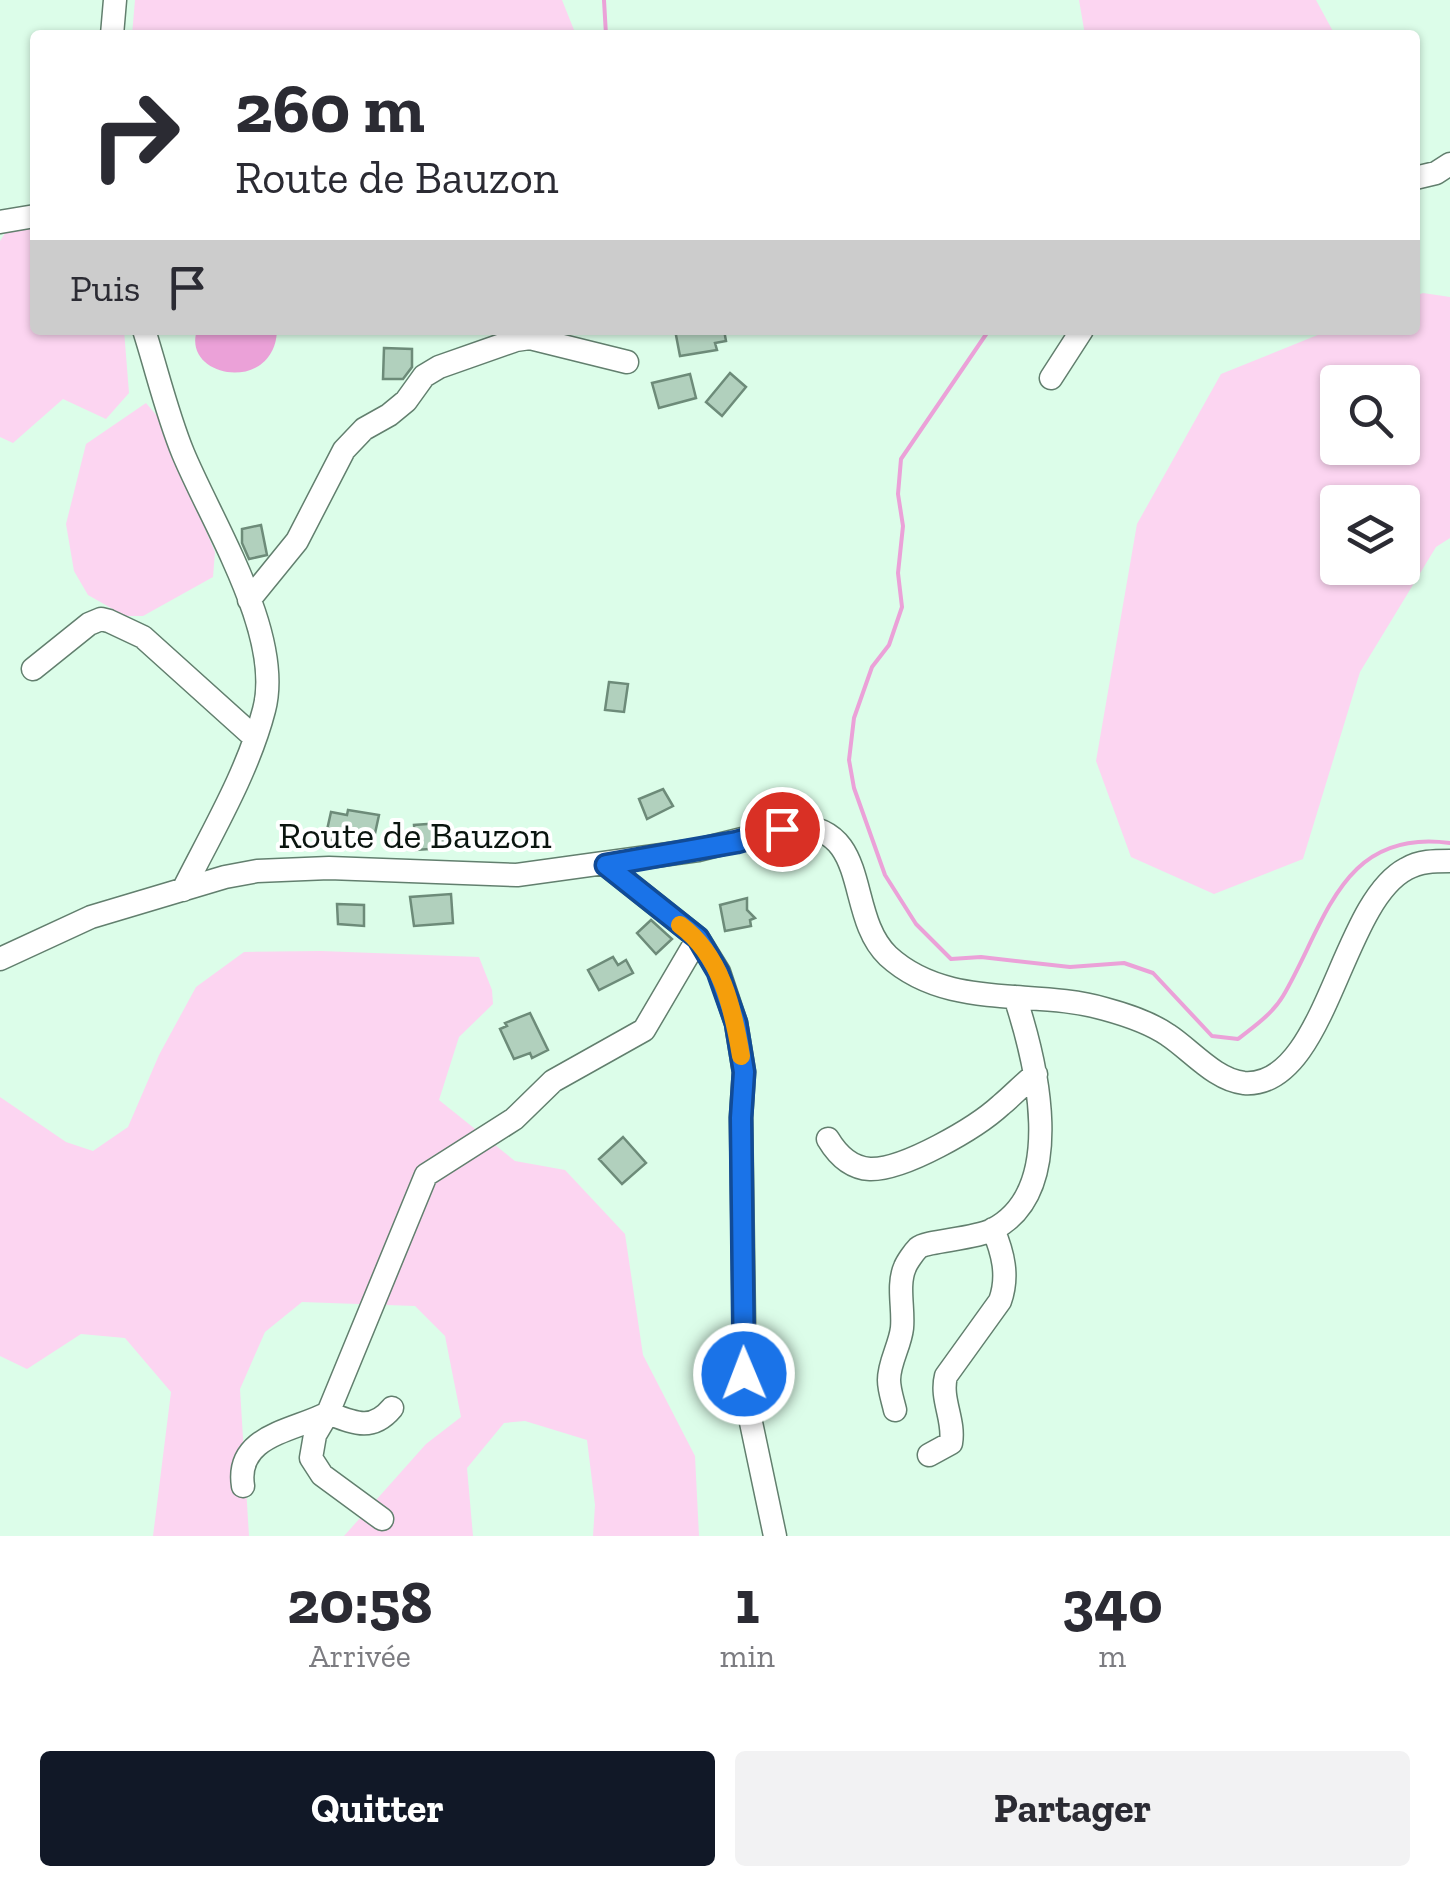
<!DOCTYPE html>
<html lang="fr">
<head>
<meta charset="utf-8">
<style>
	:root { --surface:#fff; --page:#f2f2f3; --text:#2b2b33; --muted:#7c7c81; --accent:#111827 }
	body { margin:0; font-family:"Zilla Slab",serif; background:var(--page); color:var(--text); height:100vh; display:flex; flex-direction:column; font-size:38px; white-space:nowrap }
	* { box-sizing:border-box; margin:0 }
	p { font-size:32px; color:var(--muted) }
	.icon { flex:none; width:55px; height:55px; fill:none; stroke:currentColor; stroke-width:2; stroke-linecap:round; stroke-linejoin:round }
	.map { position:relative; height:1536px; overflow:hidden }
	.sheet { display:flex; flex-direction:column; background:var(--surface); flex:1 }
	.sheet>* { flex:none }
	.top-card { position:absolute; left:30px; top:30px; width:1390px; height:305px; border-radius:10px; box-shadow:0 2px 8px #0004; background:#fff; color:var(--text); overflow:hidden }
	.tools { position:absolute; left:1320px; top:365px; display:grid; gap:20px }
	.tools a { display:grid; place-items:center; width:100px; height:100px; border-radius:10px; background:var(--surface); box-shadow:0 2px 8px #0004; font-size:50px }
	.pin { position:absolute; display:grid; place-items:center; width:85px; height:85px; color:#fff; margin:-42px; border:5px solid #fff; border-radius:50%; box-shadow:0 2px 10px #0007 }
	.me { position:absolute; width:110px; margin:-55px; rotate:359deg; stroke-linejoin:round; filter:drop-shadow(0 0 8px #0008) }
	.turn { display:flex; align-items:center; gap:35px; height:210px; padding:0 40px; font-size:45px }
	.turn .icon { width:130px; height:130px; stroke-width:2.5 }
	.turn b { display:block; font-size:70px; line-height:85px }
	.then { display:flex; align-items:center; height:95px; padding:0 40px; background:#0003; gap:20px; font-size:38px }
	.eta { display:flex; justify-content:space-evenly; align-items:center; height:170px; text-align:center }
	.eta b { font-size:60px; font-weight:700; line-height:70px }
	.cta { display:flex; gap:20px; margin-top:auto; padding:20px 40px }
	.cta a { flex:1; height:115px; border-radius:10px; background:var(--accent); color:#fff; font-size:40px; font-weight:700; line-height:115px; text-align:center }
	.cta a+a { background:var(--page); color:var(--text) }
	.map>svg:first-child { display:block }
</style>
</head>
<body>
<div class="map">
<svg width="1450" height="1536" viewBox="0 0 1450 1536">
	<rect width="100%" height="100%" fill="#dcfde9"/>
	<path fill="#fcd5f1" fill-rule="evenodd" d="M 135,0 L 562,0 L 576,35 L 132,35 Z
		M 1079,0 L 1316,0 L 1335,35 L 1085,35 Z
		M 35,227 L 35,330 L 124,330 L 129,393 L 106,419 L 63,399 L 13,443 L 0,437 L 0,241 L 7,230 Z
		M 1423,293 L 1450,297 L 1450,538 L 1436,547 L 1360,672 L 1303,859 L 1214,894 L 1131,857 L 1096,761 L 1137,524 L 1221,374 L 1330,330 L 1415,330 L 1415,296 ZM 1338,382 L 1402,382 L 1402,448 L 1338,448 ZM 1338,502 L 1402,502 L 1402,568 L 1338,568 Z
		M 146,403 L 158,417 L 215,552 L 213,577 L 143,616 L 125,616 L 88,595 L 74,571 L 66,524 L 86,444 Z
		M 321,951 L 479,957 L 492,990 L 493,1004 L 459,1037 L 439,1100 L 515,1161 L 565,1170 L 625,1234 L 643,1355 L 695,1456 L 699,1536 L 593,1536 L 595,1505 L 587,1440 L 525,1421 L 504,1423 L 467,1468 L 473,1536 L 344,1536 L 426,1444 L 461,1417 L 445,1336 L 415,1306 L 302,1302 L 265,1332 L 240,1389 L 249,1536 L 153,1536 L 171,1392 L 125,1338 L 81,1334 L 27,1369 L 0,1356 L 0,1097 L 66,1142 L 93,1151 L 128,1127 L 159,1055 L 196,987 L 244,952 Z"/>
	<path fill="#eba1d8" d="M 197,330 L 277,330 C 275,394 181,379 197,330 Z"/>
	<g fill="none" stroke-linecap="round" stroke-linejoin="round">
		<path stroke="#eba1d8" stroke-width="4" d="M 604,0 L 606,35
			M 989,330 L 901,459 L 898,494 L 903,526 L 898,573 L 902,607 L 889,645 L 872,667 L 854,718 L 849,760 L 854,788 L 885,875 L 916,924 L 951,959 L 981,957 L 1070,967 L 1124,963 L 1153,973 L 1212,1036 L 1238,1039 C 1254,1027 1273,1013 1283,996 C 1326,923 1341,828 1450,843"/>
	</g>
	<path fill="#b1d0bd" stroke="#6d8b79" stroke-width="2.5" d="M 675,330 L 724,330 L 726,341 L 715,343 L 717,350 L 680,356 Z
		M 384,348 L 412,349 L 412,367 L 403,379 L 383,379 Z
		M 730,373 L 746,387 L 722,416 L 706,402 Z
		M 690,374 L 696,398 L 659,408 L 652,383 Z
		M 261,525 L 267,555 L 249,559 L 242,543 L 242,529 Z
		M 609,682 L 628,684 L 624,712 L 605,710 Z
		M 663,789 L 673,806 L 647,819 L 639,799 Z
		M 348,810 L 379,815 L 374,838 L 344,833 L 342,842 L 325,839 L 331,812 L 347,815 Z
		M 441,823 L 443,848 L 416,850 L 414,825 Z
		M 451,894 L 453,923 L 414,926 L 410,897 Z
		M 747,898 L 747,910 L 755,918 L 750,920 L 751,926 L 725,931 L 720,905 Z
		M 337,904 L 364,905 L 364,926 L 338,924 Z
		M 651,920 L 672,939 L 656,954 L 637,933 Z
		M 613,957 L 618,965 L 626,960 L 633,973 L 599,990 L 588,970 Z
		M 530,1013 L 548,1050 L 532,1058 L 530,1053 L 514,1059 L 500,1029 L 507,1026 L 505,1023 Z
		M 623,1137 L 646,1163 L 622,1184 L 599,1159 Z"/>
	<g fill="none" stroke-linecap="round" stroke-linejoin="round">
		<g stroke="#627f6e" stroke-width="25">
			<path id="minor" d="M 112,35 L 115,0
				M 1415,178 L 1436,173 L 1450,164
				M 0,222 L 35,216
				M 144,330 C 157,371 167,414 183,453 C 212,523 284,635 264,710 C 248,772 211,834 183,890
				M 1051,378 L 1082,330
				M 249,600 L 297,541 L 344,450 L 364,429 L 389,415 L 406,401 L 424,376 L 439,367 L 516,340 L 530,338 L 627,362
				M 33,669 L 89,624 L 101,619 L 109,621 L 143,637 L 254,737
				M 606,865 L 698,938 L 719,972 L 736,1023 L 744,1072 L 741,1117 L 745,1394 L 775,1536
				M 0,959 L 91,917 L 225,877 L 257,871 L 329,868 L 517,875 L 698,850 L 795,826 C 872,827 845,915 888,956 C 948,1011 1034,988 1105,1009 C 1127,1015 1149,1022 1168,1035 C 1191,1050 1215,1080 1244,1083 C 1326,1089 1340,904 1406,869 C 1420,861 1434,861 1450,861
				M 828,1139 C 837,1154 850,1168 870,1169 C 904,1170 976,1128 1001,1105 C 1013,1095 1023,1084 1036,1074
				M 895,1410 C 893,1401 889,1390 889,1380 C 889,1362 900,1346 902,1328 C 904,1309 897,1285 905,1267 C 907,1262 914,1252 918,1248 C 926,1241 974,1239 992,1230 C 1069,1191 1036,1061 1015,997
				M 929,1455 L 951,1443 C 955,1420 940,1399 946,1376 L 1000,1301 C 1009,1276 1003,1253 993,1229
				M 243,1486 C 235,1435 294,1431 328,1413 C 354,1423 372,1432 392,1408
				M 382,1519 L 322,1475 L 311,1458 L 315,1435 L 328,1413 L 426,1175 L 514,1119 L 553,1081 L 644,1030 L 698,938"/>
		</g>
		<use href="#minor" stroke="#fff" stroke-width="22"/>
	</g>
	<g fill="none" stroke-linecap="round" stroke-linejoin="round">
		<g stroke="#114b97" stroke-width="25">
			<path id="route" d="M 744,1374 L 741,1118 L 744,1072 L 736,1023 L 718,972 L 698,938 L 606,865 L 737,842 L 782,829"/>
		</g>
		<use href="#route" stroke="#1a73e8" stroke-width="18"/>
		<path stroke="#f59e0b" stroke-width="18" d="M 680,925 C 721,955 733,1008 741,1056"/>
	</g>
	<g text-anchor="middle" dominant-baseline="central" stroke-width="8" stroke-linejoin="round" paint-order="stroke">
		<g font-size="38" fill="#0a150f" stroke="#fff">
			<text x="415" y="835">Route de Bauzon</text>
		</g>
	</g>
</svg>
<div class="tools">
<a><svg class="icon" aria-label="search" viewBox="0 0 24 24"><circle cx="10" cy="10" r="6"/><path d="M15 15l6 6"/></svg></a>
<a><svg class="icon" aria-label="layers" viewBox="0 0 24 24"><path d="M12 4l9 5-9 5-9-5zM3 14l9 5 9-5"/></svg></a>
</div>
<div class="pin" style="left:782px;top:829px;background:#d93025"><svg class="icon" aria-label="arrive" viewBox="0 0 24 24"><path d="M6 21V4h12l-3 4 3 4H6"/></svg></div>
<svg class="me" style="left:744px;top:1374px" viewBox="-20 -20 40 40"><circle r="17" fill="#1a73e8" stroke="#fff" stroke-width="3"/><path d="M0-11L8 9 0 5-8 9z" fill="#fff"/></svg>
<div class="top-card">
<div class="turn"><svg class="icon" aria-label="right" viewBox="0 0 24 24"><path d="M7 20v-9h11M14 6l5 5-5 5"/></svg><div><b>260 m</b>Route de Bauzon</div></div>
<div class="then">Puis<svg class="icon" aria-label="arrive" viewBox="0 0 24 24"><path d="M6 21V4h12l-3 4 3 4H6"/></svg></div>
</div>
</div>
<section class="sheet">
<div class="eta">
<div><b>20:58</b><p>Arrivée</p></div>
<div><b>1</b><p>min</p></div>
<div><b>340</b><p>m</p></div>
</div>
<div class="cta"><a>Quitter</a><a>Partager</a></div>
</section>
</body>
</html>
